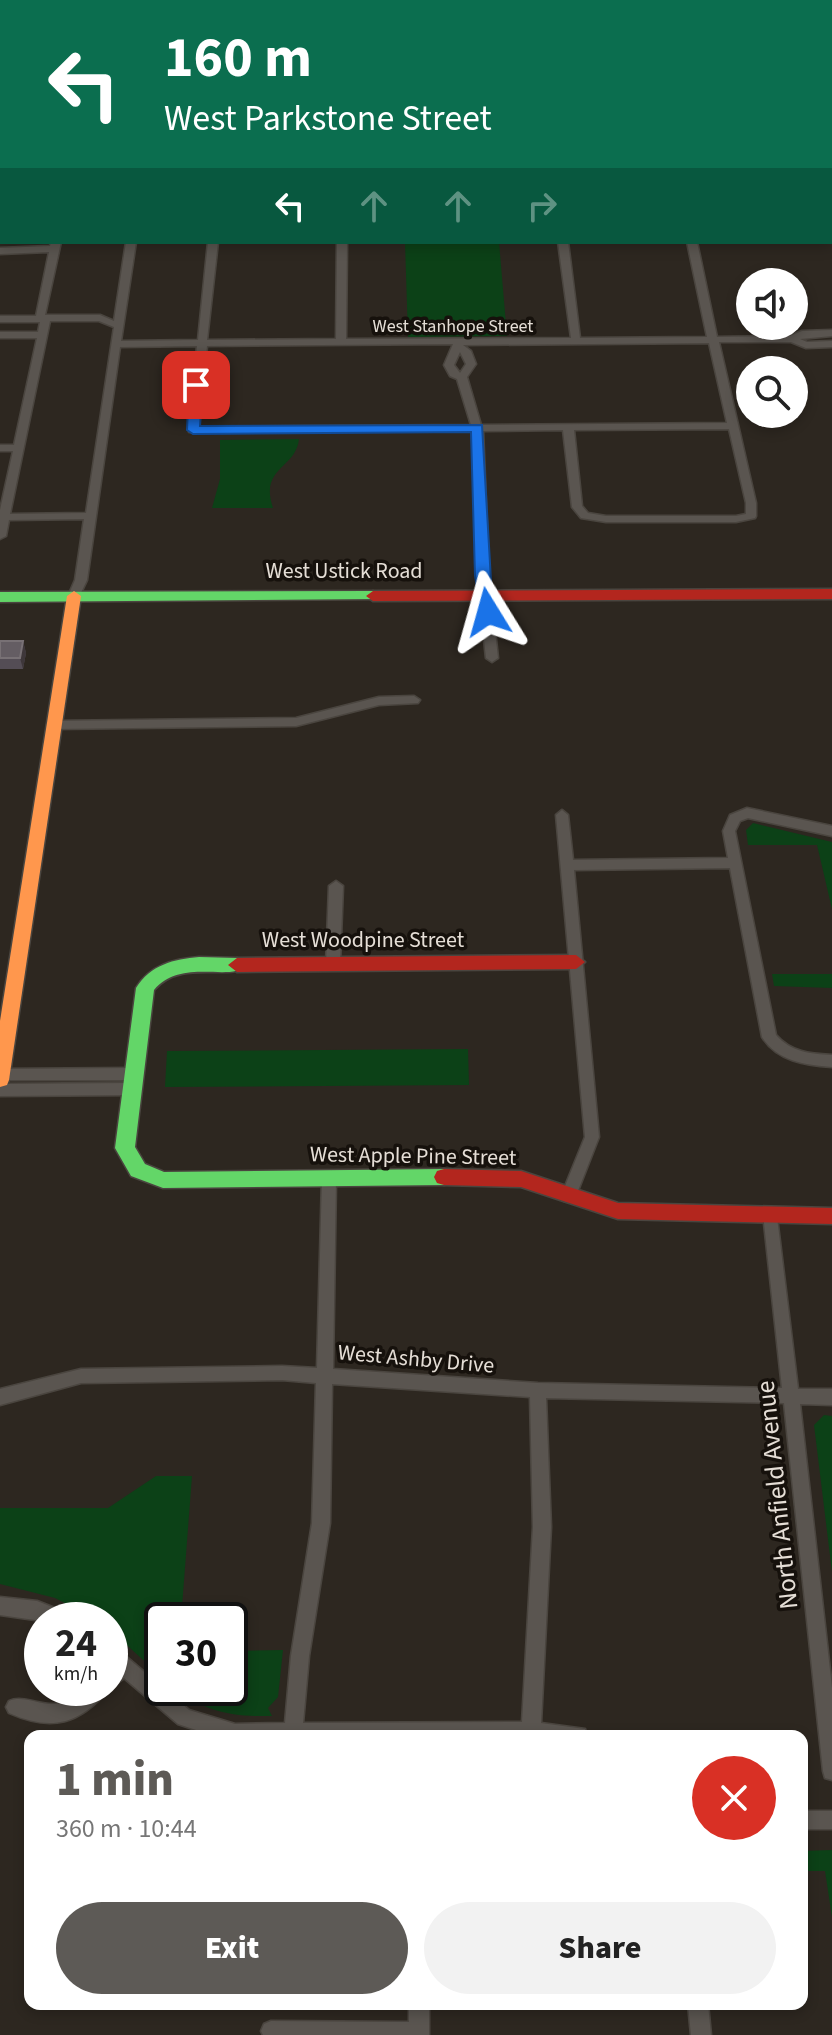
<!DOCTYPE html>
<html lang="en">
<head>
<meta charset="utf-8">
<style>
	:root { --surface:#fff; --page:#f2f2f2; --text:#222; --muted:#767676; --accent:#5d5a56 }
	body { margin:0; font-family:"Source Sans 3",sans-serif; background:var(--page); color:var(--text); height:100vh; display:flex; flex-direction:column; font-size:30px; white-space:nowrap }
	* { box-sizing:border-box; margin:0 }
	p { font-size:26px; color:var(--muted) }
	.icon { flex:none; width:44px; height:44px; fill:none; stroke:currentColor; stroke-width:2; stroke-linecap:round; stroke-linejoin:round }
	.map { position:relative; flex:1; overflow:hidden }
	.sheet { position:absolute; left:24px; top:1730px; width:784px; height:280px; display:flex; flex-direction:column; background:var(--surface); border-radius:16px; box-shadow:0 4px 12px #0003 }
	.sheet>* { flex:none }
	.guide { position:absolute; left:0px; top:0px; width:832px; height:244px; box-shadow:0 4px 12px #0003; background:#0b6e4f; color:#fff; overflow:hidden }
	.buttons { position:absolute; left:736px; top:268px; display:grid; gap:16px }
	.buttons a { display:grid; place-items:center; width:72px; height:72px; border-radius:50%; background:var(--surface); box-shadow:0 4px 12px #0003; font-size:40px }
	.speed { position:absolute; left:24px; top:1602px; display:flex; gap:16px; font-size:40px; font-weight:700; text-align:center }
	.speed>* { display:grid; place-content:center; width:104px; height:104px; border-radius:50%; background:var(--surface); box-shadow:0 4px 12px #0003; line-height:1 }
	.speed small { font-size:20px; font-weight:400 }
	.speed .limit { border:4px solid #111; border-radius:12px; background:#fff; color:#111 }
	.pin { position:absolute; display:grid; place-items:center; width:68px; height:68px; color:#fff; margin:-34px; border-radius:16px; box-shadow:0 4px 12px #0006 }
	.me { position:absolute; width:88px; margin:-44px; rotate:352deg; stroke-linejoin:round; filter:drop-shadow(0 0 6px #0008) }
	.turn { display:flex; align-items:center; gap:28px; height:168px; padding:0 32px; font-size:36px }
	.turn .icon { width:104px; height:104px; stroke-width:2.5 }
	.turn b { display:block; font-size:56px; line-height:68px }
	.lanes { display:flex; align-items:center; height:76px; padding:0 32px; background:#0003; justify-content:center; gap:40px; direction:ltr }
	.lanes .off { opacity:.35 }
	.round { display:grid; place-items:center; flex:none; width:84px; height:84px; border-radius:42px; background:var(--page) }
	.head { display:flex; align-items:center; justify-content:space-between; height:136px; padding:0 32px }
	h1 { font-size:48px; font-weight:800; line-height:60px; color:var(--accent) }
	.cta { display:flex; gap:16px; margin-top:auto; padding:16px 32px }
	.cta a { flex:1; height:92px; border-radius:48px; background:var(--accent); color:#fff; font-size:32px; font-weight:800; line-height:92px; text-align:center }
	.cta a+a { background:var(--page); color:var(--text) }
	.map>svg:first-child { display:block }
</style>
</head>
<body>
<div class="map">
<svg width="832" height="2035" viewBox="0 0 832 2035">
	<rect width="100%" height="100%" fill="#2d2720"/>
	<path fill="#0c4117" d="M 405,242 L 499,242 L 507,336 L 408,337 Z
		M 299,439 C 296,469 259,467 273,508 L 212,508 L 220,479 L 220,440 Z
		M 753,823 L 832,842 L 832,909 L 817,845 L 748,845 L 746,830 Z
		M 772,974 L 832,974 L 832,988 L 774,986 Z
		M 468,1049 L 469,1085 L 165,1087 L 167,1051 Z
		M 824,1415 L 832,1416 L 832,1572 L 814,1425 Z
		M 156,1476 L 192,1476 L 181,1620 L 162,1620 L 162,1677 L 110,1630 L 110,1620 L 98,1620 L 55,1598 L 0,1584 L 0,1508 L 108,1508 Z
		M 283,1650 L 278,1697 L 268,1708 L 272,1716 C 232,1717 206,1712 174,1688 L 230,1688 L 230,1651 Z
		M 832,1850 L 832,1917 L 825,1871 L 802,1871 L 802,1851 Z"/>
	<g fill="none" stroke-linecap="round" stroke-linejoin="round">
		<path fill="#094772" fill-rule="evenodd" d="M 0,73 L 2,74 L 2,80 L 0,79 Z
			M 830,187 L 832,187 L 832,194 L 830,194 Z"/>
		<g stroke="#4a453f" stroke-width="3">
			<path id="street" d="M 61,0 L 69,0 L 60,2 Z
				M 194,0 L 202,0 L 193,2 Z
				M 377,0 L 385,0 L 385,2 L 377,2 Z
				M 474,0 L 482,0 L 483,2 L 475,2 Z
				M 830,30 L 832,30 L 832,34 L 830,34 Z
				M 0,39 L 2,39 L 2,43 L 0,43 Z
				M 0,112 L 2,112 L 2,118 L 0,118 Z
				M 830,155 L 832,155 L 832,161 L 830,161 Z
				M 0,174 L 2,174 L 2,180 L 0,180 Z
				M 51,242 L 61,242 L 45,315 L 100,315 L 114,321 L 126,242 L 136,242 L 121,341 L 198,340 L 208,242 L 218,242 L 207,340 L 336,339 L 337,242 L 347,242 L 346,339 L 571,338 L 558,242 L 568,242 L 580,338 L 707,337 L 687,242 L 697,242 L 717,337 L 790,336 L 802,331 L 832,330 L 832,336 L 800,339 L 807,342 L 832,341 L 832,347 L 806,348 L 791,342 L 719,342 L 756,503 L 756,516 L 755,518 L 736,522 L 606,522 L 581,518 L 572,507 L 563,430 L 483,431 L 489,576 L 498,658 L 492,662 L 486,658 L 477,576 L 472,431 L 189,432 L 197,346 L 120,347 L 87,580 L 78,599 L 74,600 L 68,596 L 75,580 L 84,519 L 9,520 L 6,536 L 0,539 L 0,510 L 13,451 L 0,451 L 0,445 L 14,445 L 37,338 L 0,338 L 0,332 L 38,332 L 40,322 L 0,322 L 0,316 L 36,316 L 49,252 L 0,254 L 0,248 L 50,246 ZM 50,321 L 99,321 L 114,327 L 86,513 L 10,514 ZM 709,343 L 727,423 L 481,425 L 467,377 L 476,364 L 471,351 L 463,345 ZM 453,344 L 444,365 L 450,376 L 457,379 L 471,425 L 199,427 L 207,346 ZM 460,352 L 466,364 L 460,373 L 454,365 ZM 729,429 L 746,503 L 746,514 L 736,516 L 606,516 L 588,513 L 582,506 L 574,430 Z
				M 414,696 L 420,700 L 418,703 L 379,705 L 296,726 L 53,729 L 47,725 L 53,721 L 296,718 L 379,697 Z
				M 747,808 L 832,826 L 832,836 L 748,818 L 740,821 L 735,831 L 776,1035 C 791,1052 810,1054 832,1055 L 832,1067 C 805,1065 777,1061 762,1037 L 730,868 L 574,870 L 599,1137 L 574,1201 L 569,1202 L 564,1201 L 561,1196 L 585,1137 L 556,815 L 562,810 L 568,815 L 573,860 L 728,858 L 723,831 L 730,815 Z
				M 336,881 L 343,886 L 340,964 L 333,969 L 326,964 L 329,886 Z
				M 134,1068 L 139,1070 L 141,1074 L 139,1078 L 134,1080 L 0,1080 L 1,1069 Z
				M 132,1083 L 137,1085 L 139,1089 L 137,1093 L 132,1095 L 0,1096 L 0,1084 Z
				M 329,1173 L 334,1175 L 336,1179 L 333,1369 L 538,1383 L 782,1388 L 763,1214 L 766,1209 L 771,1207 L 776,1209 L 798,1389 L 832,1389 L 832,1405 L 800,1404 L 832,1688 L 832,1780 L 825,1778 L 823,1771 L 784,1403 L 546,1398 L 551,1527 L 541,1723 L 585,1729 L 587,1736 L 214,1736 L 178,1724 L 124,1678 C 120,1682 113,1685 109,1689 C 80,1724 52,1732 9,1713 L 6,1707 L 9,1701 C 22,1695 40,1705 54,1704 C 72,1704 77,1691 90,1688 C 95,1687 104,1688 110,1688 L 110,1645 L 116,1648 L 189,1710 L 235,1724 L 285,1723 L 291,1656 L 312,1523 L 316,1383 L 282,1380 L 81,1383 L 0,1405 L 0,1389 L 81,1369 L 282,1366 L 317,1368 L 322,1179 L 324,1175 ZM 332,1384 L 530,1397 L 533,1527 L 522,1722 L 303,1723 L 309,1656 L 330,1523 Z
				M 0,1597 L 37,1601 L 70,1614 L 73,1620 L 42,1621 L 0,1615 Z
				M 802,1811 L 832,1811 L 832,1829 L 802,1829 Z
				M 409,2004 L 429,2004 L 429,2035 L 263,2035 L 261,2031 L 264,2024 L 271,2021 L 409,2022 Z
				M 688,2004 L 708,2004 L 711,2035 L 691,2035 Z"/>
		</g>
		<g stroke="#4a453f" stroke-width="3">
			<path id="fast" d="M 373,591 L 380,596 L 378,599 L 0,602 L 0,592 Z
				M 199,957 L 237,958 L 246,965 C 233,983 182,957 154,990 L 135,1147 L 145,1164 L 164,1172 L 444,1169 L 451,1171 L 454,1177 L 451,1183 L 444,1185 L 163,1188 L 131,1176 L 115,1148 L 136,988 C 150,965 174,959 199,957 Z"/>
		</g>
		<g stroke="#4a453f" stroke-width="3">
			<path id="slow" d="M 74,591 L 81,596 L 9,1080 L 7,1085 L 0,1087 L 0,1021 L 67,596 Z"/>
		</g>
		<g stroke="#4a453f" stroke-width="3">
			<path id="jam" d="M 832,589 L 832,599 L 373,601 L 366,596 L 373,591 Z
				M 576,955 L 585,962 L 576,969 L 237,972 L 228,965 L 237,958 Z
				M 444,1169 L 521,1171 L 618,1203 L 832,1208 L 832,1224 L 618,1219 L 521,1187 L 444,1185 L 437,1183 L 434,1177 L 437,1171 Z"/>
		</g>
		<use href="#street" fill="#5a5550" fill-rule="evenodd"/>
		<use href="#fast" fill="#63d668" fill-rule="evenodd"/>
		<use href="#slow" fill="#ff974d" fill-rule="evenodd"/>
		<use href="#jam" fill="#b3261e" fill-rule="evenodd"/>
	</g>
	<path fill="#544d55" d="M 0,641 L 23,641 L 26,653 L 23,669 L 0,669 Z"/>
	<path fill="#3e373a" d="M 23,641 L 26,653 L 23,669 L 20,658 Z"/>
	<path fill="#645d63" stroke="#787175" stroke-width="2" d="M 0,641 L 23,641 L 20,658 L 0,658 Z"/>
	<path fill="#1a73e8" stroke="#114b97" stroke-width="2" d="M 196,381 L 203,385 L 200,426 L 482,425 L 493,615 L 481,612 L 475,576 L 471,432 L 193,434 L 187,430 L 189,385 Z"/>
	<g text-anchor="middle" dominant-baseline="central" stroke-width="7" stroke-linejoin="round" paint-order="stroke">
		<g font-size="18" fill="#e5ded6" stroke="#16110c">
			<text x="453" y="326">West Stanhope Street</text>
		</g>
		<g font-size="22" fill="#e5ded6" stroke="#16110c">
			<text x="344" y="571">West Ustick Road</text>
			<text x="363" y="940">West Woodpine Street</text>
			<text transform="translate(413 1156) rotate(1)">West Apple Pine Street</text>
			<text transform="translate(416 1359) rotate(5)">West Ashby Drive</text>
		</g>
		<g font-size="26" fill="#e5ded6" stroke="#16110c">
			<text transform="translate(777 1495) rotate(-96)">North Anfield Avenue</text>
		</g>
	</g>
</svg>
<div class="buttons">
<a><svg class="icon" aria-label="sound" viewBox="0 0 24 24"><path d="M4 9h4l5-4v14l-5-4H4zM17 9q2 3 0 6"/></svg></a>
<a><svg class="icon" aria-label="search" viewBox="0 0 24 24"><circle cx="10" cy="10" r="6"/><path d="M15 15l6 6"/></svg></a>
</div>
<div class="speed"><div>24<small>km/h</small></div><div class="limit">30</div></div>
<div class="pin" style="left:196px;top:385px;background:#d93025"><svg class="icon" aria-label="arrive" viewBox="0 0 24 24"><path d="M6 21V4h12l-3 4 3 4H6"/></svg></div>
<svg class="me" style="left:488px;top:612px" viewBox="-20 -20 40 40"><path d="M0-17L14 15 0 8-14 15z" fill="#1a73e8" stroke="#fff" stroke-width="4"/></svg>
<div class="guide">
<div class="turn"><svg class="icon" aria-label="left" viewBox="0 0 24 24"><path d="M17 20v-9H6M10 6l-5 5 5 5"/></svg><div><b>160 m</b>West Parkstone Street</div></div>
<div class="lanes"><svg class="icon" aria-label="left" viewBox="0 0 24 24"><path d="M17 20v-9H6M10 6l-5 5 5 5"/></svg><svg class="icon off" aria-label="ahead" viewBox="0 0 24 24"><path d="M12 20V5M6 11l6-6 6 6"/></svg><svg class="icon off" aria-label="ahead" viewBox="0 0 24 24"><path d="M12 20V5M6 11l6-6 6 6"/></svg><svg class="icon off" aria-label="right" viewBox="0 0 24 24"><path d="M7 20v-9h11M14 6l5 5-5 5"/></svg></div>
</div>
<section class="sheet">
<div class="head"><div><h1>1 min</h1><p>360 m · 10:44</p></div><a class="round" style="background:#d93025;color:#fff"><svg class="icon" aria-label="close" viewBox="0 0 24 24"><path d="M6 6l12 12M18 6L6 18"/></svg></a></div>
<div class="cta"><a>Exit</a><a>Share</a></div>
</section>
</div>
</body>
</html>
